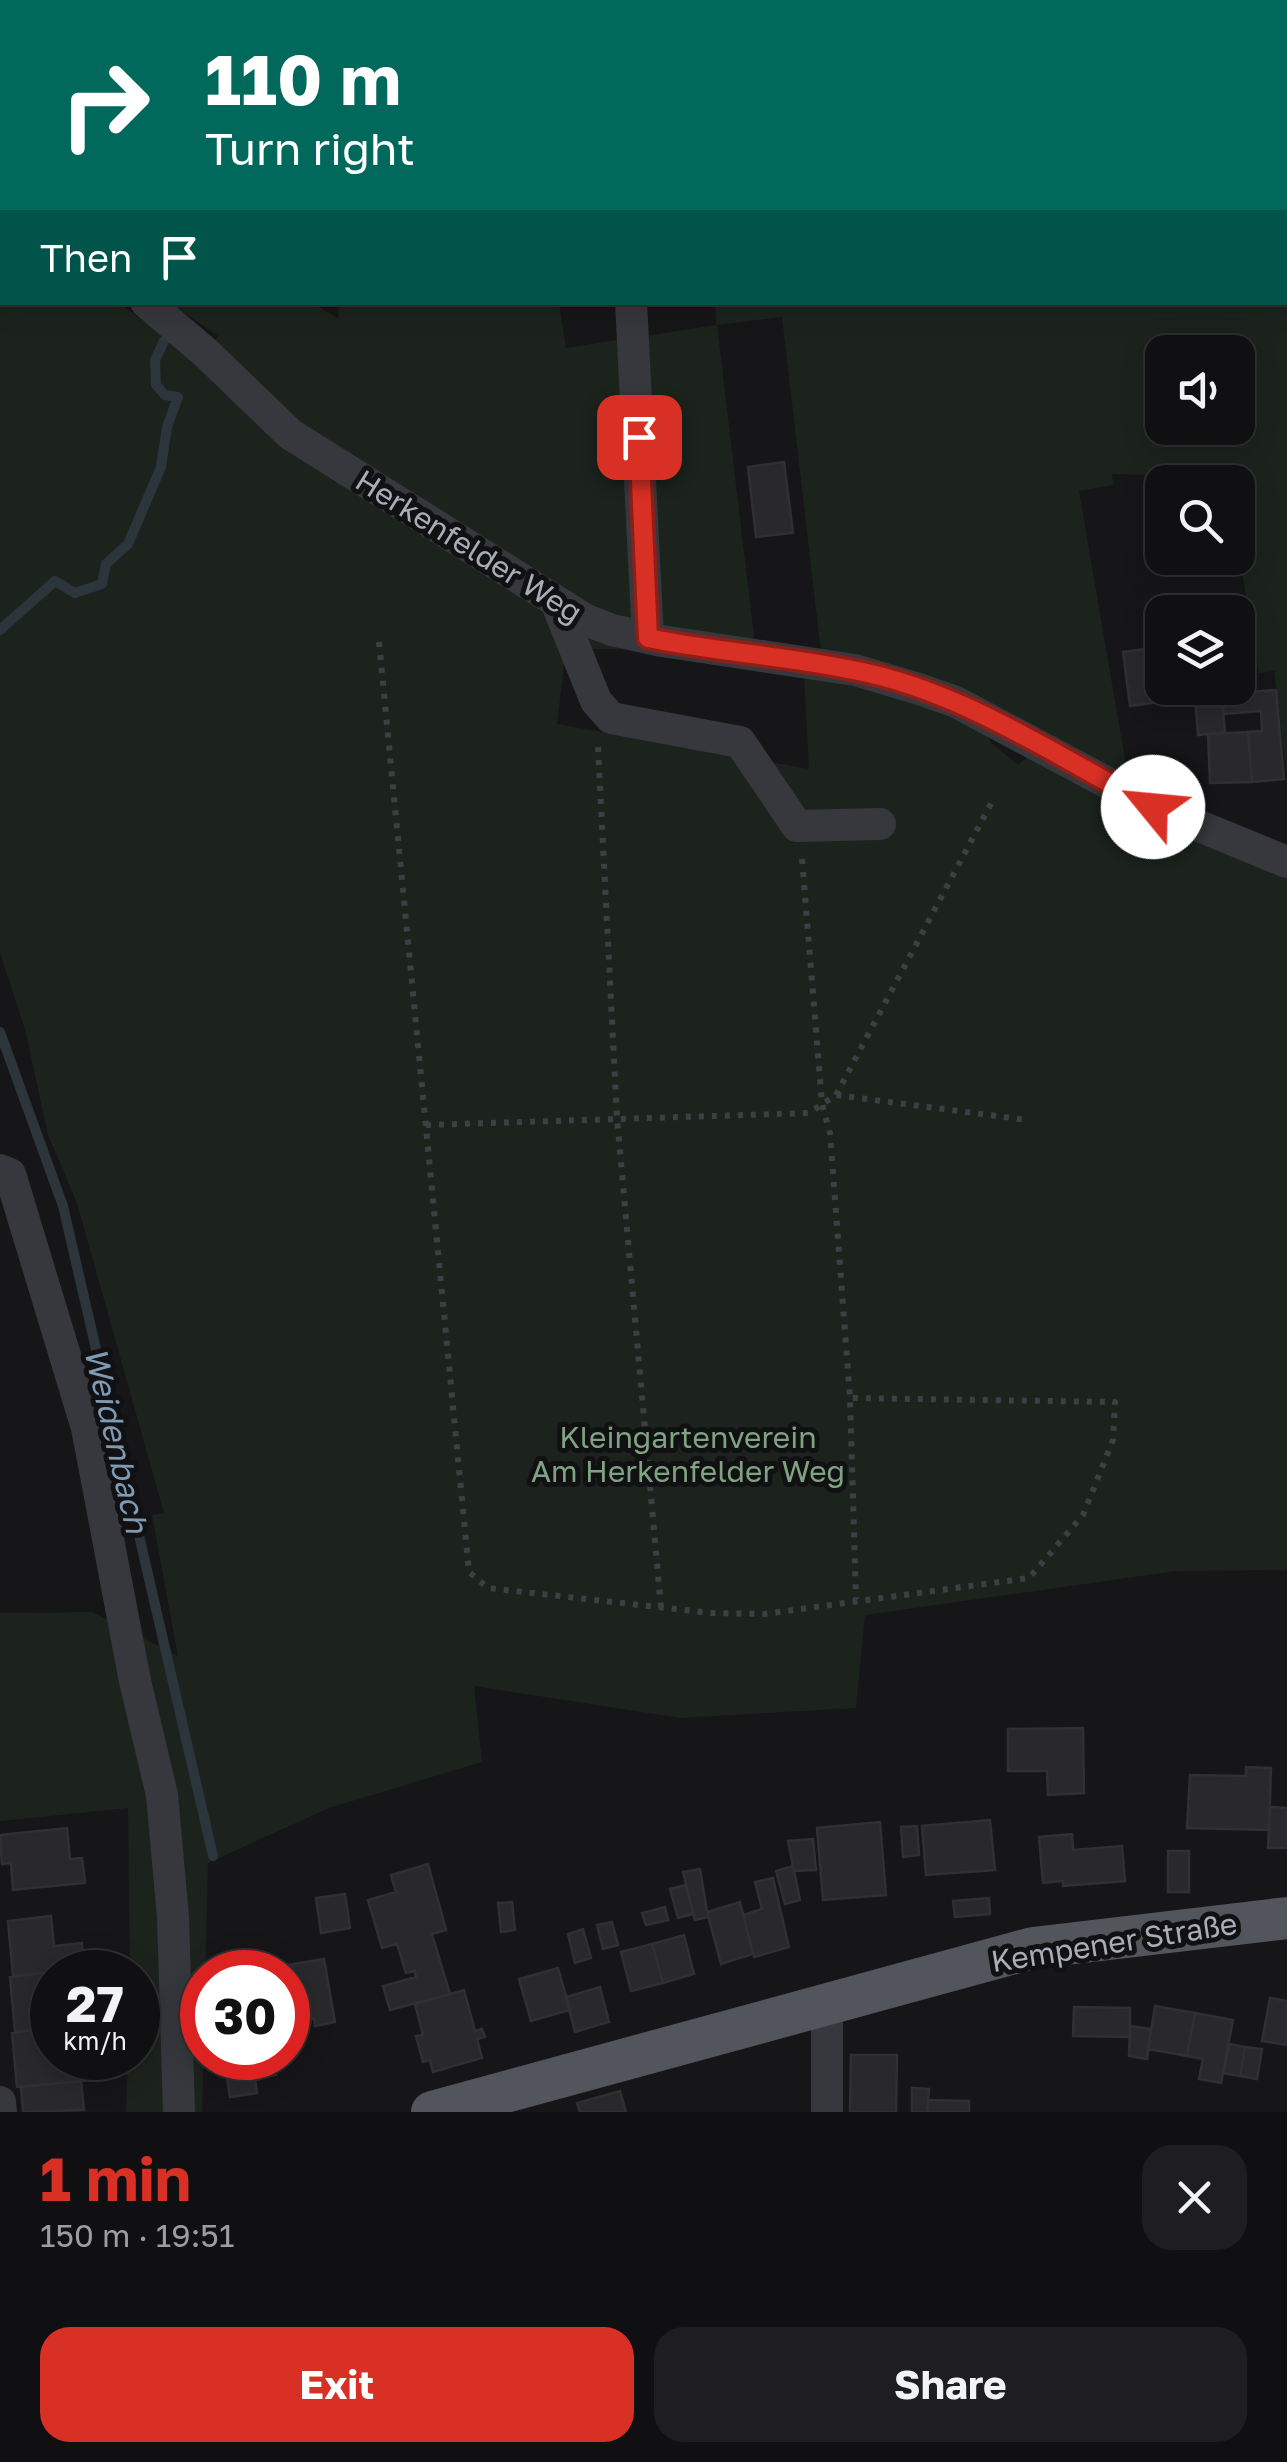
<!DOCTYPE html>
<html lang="en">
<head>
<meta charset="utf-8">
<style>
	:root { --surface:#101012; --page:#1e1e20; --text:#f1f3f6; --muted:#9c9d9f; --line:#303032; --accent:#d93025 }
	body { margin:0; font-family:"Golos Text",sans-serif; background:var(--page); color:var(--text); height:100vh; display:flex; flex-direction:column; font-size:38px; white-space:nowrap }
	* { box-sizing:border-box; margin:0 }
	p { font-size:32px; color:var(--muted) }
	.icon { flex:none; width:55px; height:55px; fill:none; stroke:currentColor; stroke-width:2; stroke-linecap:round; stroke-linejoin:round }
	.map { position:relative; height:2112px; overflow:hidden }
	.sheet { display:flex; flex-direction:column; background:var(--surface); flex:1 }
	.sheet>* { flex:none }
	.hud { position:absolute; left:0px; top:0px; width:1288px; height:305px; box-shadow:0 5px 25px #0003,0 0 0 2px var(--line); background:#00695c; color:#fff; overflow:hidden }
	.tools { position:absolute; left:1145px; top:335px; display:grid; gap:20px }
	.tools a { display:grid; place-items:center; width:110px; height:110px; border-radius:20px; background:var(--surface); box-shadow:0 5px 25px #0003,0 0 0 2px var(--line); font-size:50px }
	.speed { position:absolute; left:30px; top:1950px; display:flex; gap:20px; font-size:50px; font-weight:700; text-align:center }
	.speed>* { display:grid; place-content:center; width:130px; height:130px; border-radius:50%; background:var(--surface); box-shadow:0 5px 25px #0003,0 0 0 2px var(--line); line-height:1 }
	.speed small { font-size:25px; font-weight:400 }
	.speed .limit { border:15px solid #d22; background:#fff; color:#111 }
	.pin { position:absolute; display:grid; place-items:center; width:85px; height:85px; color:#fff; margin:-42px; border-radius:20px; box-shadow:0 5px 15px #0006 }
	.me { position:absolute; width:110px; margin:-55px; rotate:298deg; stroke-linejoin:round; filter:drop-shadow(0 0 8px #0008) }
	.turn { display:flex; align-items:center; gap:35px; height:210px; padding:0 40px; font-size:45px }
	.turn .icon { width:130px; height:130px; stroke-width:2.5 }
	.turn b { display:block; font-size:70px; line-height:85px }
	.then { display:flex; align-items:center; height:95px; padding:0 40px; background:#0003; gap:20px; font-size:38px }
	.round { display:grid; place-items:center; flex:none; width:105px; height:105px; border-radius:30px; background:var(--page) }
	.summary { display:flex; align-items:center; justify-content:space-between; height:170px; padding:0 40px }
	h1 { font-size:60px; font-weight:700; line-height:75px; color:var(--accent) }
	.cta { display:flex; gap:20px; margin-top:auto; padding:20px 40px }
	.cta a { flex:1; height:115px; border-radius:30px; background:var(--accent); color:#fff; font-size:40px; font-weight:700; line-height:115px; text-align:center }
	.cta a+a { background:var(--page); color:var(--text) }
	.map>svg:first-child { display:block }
</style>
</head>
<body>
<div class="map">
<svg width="1287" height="2112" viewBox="0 0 1287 2112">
	<rect width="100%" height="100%" fill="#161618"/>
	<path fill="#1c231d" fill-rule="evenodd" d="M 680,0 L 1287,0 L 1287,776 L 1274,671 L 1259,673 L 1238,548 L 1238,482 L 1226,482 L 1225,477 L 1112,474 L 1113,485 L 1079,491 L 1128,777 L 821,652 L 782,317 L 717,325 L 755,645 L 589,608 L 303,430 L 213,345 L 218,336 L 170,303 L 312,303 L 338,318 L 339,303 L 559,303 L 566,348 L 716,325 L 715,303 L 1285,302 L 1285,2 ZM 1162,352 L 1238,352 L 1238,428 L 1162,428 Z
		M 0,116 L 2,302 L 119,303 L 197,361 L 640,649 L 566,649 L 557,724 L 809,769 L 804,672 L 851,678 L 984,726 L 991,743 L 1018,765 L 1029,756 L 1287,870 L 1287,1570 L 1176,1571 L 865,1615 L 856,1708 L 681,1718 L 474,1686 L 482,1762 L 329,1808 L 208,1863 L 202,2112 L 126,2112 L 128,2058 L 138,2058 L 138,1972 L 130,1972 L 128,1808 L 0,1821 L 0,1613 L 92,1612 L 178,1656 L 152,1515 L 164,1513 L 77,1203 L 48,1135 L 25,1029 L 0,953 Z"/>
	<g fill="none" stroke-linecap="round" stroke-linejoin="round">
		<path stroke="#2c353c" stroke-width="10" d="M 82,0 L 84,2
			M 0,630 L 55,581 L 75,593 L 102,584 L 106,564 L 128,544 L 161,467 L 167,427 L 178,397 L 165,395 L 156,385 L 155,360 L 164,341
			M 0,1032 L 63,1206 L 213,1856"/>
	</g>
	<path fill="#29292c" stroke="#303034" stroke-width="2.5" d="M 784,462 L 793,533 L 756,537 L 748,467 Z
		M 1162,647 L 1162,688 L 1221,688 L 1225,732 L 1198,735 L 1195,698 L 1160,702 L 1153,648 Z
		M 1153,648 L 1160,702 L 1130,706 L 1123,652 Z
		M 1244,668 L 1246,692 L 1276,690 L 1284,779 L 1252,782 L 1248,732 L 1262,731 L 1261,711 L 1224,714 L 1221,688 L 1238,688 L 1238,669 Z
		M 1248,732 L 1252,782 L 1210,783 L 1208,734 Z
		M 1083,1728 L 1084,1793 L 1048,1795 L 1047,1771 L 1008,1771 L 1008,1729 Z
		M 1246,1767 L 1271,1768 L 1269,1830 L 1187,1828 L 1190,1775 L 1246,1776 Z
		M 1270,1807 L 1287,1808 L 1287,1848 L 1268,1848 Z
		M 990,1820 L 995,1870 L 926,1875 L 922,1826 Z
		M 880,1822 L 886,1895 L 823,1900 L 817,1828 Z
		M 917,1826 L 919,1855 L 903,1857 L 901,1827 Z
		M 67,1828 L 70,1859 L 82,1858 L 85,1883 L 13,1890 L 11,1863 L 2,1864 L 0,1835 Z
		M 1072,1834 L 1073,1850 L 1122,1846 L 1125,1881 L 1063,1886 L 1063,1881 L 1043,1883 L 1039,1837 Z
		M 813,1839 L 816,1870 L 794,1871 L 788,1841 Z
		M 1168,1851 L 1189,1851 L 1189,1892 L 1168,1892 Z
		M 428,1864 L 446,1930 L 432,1934 L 450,1994 L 390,2010 L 383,1986 L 416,1977 L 415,1971 L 406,1973 L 397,1944 L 382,1948 L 368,1900 L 396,1892 L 391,1875 Z
		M 793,1866 L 800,1900 L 785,1904 L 776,1871 Z
		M 700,1869 L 708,1917 L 695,1920 L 683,1872 Z
		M 773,1878 L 789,1947 L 754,1957 L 743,1915 L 762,1909 L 755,1882 Z
		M 686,1885 L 693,1914 L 678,1918 L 670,1889 Z
		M 345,1894 L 350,1928 L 321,1933 L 316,1898 Z
		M 989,1898 L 990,1914 L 955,1917 L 953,1901 Z
		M 512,1902 L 515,1930 L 501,1932 L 498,1903 Z
		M 740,1902 L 753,1954 L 721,1964 L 707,1912 Z
		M 665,1907 L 668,1920 L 646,1925 L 642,1913 Z
		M 51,1916 L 54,1946 L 82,1943 L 84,1969 L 13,1976 L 8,1921 Z
		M 612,1922 L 618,1945 L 603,1949 L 597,1925 Z
		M 583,1929 L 591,1958 L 575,1963 L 568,1934 Z
		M 684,1935 L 694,1974 L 663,1983 L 652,1944 Z
		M 652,1944 L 663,1983 L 631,1991 L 621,1952 Z
		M 324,1959 L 335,2022 L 315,2026 L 314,2018 L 288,2023 L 288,1972 L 258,1970 Z
		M 558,1968 L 570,2010 L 531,2021 L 519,1979 Z
		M 52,1972 L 52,2028 L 15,2032 L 10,1977 Z
		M 600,1987 L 609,2022 L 575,2032 L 566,1997 Z
		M 464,1990 L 475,2031 L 482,2029 L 485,2037 L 477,2039 L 482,2058 L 433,2072 L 430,2060 L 423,2062 L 416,2036 L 423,2035 L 415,2004 Z
		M 1270,1998 L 1287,2001 L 1287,2045 L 1262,2041 Z
		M 1155,2006 L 1195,2013 L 1187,2056 L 1148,2049 Z
		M 1074,2007 L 1130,2008 L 1130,2037 L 1073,2036 Z
		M 1195,2013 L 1233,2020 L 1221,2083 L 1199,2079 L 1203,2059 L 1187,2056 Z
		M 1130,2026 L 1151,2029 L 1147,2059 L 1129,2056 Z
		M 52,2028 L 52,2058 L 89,2058 L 92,2080 L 17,2087 L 12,2033 Z
		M 1230,2044 L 1245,2047 L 1240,2076 L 1223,2073 Z
		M 1245,2047 L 1262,2049 L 1257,2079 L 1240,2076 Z
		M 851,2055 L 897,2055 L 896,2112 L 850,2112 Z
		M 224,2058 L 273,2058 L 276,2075 L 255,2078 L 257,2093 L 230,2097 Z
		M 81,2081 L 84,2110 L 23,2112 L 21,2087 Z
		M 912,2088 L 929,2089 L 927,2112 L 912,2112 Z
		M 620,2091 L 626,2112 L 580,2112 L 577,2103 Z
		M 928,2100 L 969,2101 L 969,2112 L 927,2112 Z"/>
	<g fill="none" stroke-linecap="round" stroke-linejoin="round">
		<path stroke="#3d3f44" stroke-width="6" stroke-dasharray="5 8" stroke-linecap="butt" d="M 379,642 L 469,1572 L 488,1588 L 711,1613 L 764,1614 L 1029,1578 L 1083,1515 L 1113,1440 L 1115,1402 L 850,1398
			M 598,747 L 617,1118 L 661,1608
			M 802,859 L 822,1104 L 830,1133 L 850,1398 L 856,1599
			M 836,1095 L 994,798
			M 426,1125 L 809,1113 L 836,1095 L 1027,1120"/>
		<path stroke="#37383d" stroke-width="32" d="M 182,2 L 183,0
			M 0,77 L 2,82
			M 146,302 L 206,353 L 290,434 L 586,620 L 612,630 L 662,641 L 855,670 L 919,689 L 956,702 L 1153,807 L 1287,862
			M 631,302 L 648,638
			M 557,604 L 596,701 L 611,718 L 740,742 L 797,826 L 880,824
			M 0,1170 L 10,1174 L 87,1428 L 135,1681 L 162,1795 L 173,1917 L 179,2112
			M 0,2102 L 1,2112
			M 827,2112 L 827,2004"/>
		<path stroke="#53555c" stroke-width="42" d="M 432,2112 L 1033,1948 L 1287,1918"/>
	</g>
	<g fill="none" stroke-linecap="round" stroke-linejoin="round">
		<g stroke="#8d1f18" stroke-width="25">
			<path id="route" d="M 639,437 L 648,638 C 716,652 786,656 853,670 C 961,690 1058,757 1153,807"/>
		</g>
		<use href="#route" stroke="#d93025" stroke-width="18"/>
	</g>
	<g text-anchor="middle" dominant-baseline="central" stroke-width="10" stroke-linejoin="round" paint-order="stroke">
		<g font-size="30" fill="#a8adb8" stroke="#111113">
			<text transform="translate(469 546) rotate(32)">Herkenfelder Weg</text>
			<text transform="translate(1114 1942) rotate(-9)">Kempener Straße</text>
		</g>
		<g font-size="30" fill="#7fa381" stroke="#111113">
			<text x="688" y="1437">Kleingartenverein<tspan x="688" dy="34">Am Herkenfelder Weg</tspan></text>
		</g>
		<g font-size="32" font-style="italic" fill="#7f9bb3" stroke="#111113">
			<text transform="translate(117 1440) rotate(77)">Weidenbach</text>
		</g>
	</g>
</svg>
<div class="tools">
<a><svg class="icon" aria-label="sound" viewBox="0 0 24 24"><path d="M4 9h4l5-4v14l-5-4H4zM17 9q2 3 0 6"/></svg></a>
<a><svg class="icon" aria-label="search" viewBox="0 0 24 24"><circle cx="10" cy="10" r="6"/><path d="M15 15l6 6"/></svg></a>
<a><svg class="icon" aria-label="layers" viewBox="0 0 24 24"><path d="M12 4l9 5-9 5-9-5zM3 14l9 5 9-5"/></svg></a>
</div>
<div class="speed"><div>27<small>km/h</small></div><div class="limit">30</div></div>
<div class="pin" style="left:639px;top:437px;background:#d93025"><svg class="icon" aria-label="arrive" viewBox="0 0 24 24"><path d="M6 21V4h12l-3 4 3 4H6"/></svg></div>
<svg class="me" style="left:1153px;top:807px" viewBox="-20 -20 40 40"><circle r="19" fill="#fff"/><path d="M0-13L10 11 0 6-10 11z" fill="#d93025"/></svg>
<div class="hud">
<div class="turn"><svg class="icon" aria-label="right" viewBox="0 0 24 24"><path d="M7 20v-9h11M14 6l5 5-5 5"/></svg><div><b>110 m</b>Turn right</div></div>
<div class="then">Then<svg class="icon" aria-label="arrive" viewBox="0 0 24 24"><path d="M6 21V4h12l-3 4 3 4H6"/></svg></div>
</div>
</div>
<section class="sheet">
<div class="summary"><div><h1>1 min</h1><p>150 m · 19:51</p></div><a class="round"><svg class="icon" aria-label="close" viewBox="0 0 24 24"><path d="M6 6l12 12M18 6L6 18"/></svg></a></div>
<div class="cta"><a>Exit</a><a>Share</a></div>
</section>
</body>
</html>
